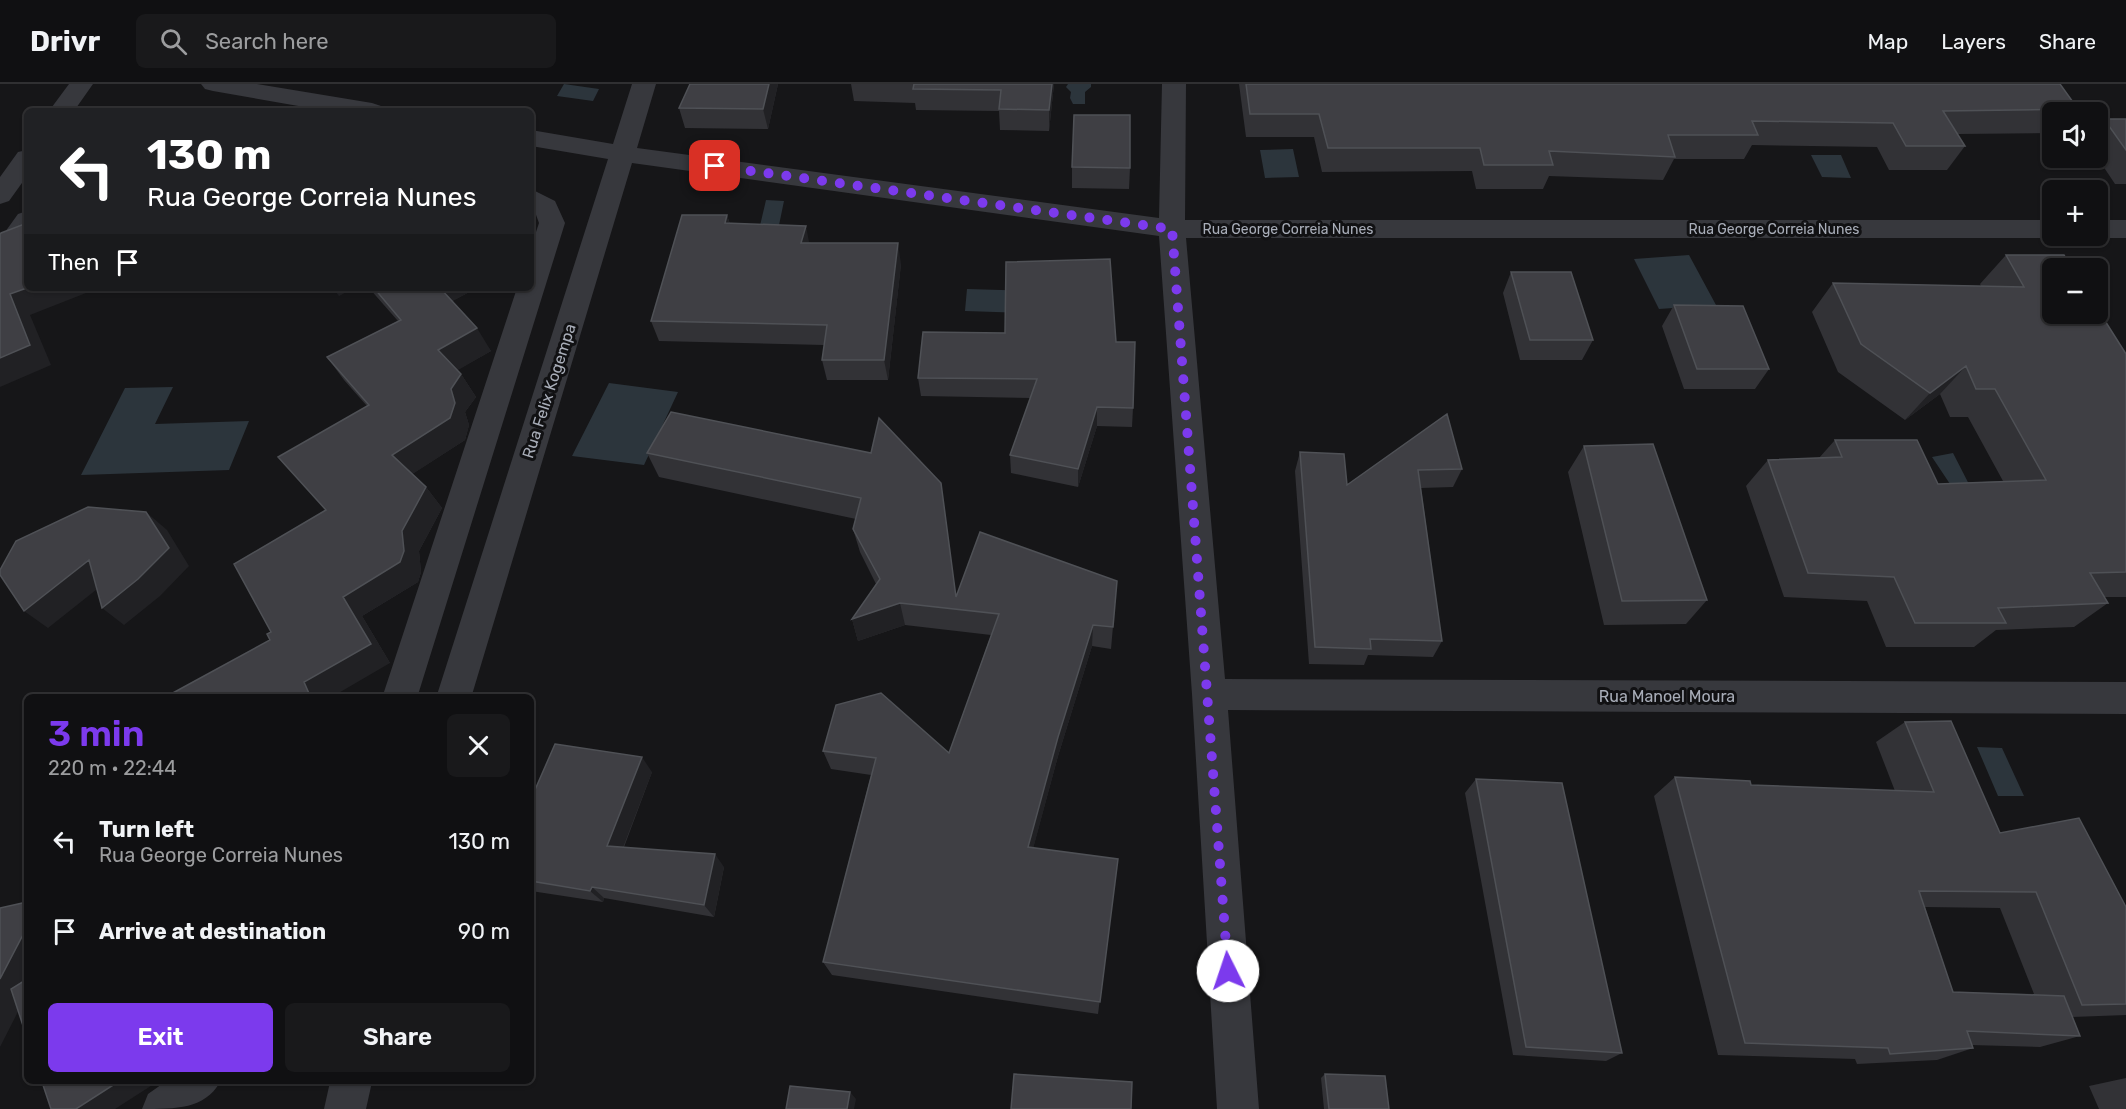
<!DOCTYPE html>
<html lang="en">
<head>
<meta charset="utf-8">
<style>
	:root { --surface:#101012; --page:#19191b; --text:#f1f3f6; --muted:#9c9d9f; --line:#303032; --accent:#7c3aed }
	body { margin:0; font-family:Rubik,sans-serif; background:var(--page); color:var(--text); height:100vh; display:flex; flex-direction:column; font-size:22px; white-space:nowrap }
	* { box-sizing:border-box; margin:0 }
	p { font-size:20px; color:var(--muted) }
	.icon { flex:none; width:33px; height:33px; fill:none; stroke:currentColor; stroke-width:2; stroke-linecap:round; stroke-linejoin:round }
	.map { position:relative; flex:1; overflow:hidden }
	.side { position:absolute; left:24px; top:610px; width:510px; height:390px; display:flex; flex-direction:column; background:var(--surface); border-radius:9px; box-shadow:0 2px 4px #0004,0 0 0 2px var(--line) }
	.side>* { flex:none }
	.hud { position:absolute; left:24px; top:24px; width:510px; height:183px; border-radius:9px; box-shadow:0 2px 4px #0004,0 0 0 2px var(--line); background:#202124; color:#fff; overflow:hidden }
	.fabs { position:absolute; left:2042px; top:18px; display:grid; gap:12px }
	.fabs a { display:grid; place-items:center; width:66px; height:66px; border-radius:9px; background:var(--surface); box-shadow:0 2px 4px #0004,0 0 0 2px var(--line); font-size:30px }
	.pin { position:absolute; display:grid; place-items:center; width:51px; height:51px; color:#fff; margin:-26px; border-radius:12px; box-shadow:0 3px 9px #0006 }
	.me { position:absolute; width:66px; margin:-33px; rotate:356deg; stroke-linejoin:round; filter:drop-shadow(0 0 4px #0008) }
	.turn { display:flex; align-items:center; gap:21px; height:126px; padding:0 24px; font-size:27px }
	.turn .icon { width:78px; height:78px; stroke-width:2.5 }
	.turn b { display:block; font-size:42px; line-height:51px }
	.then { display:flex; align-items:center; height:57px; padding:0 24px; background:#0003; gap:12px; font-size:22px }
	.round { display:grid; place-items:center; flex:none; width:63px; height:63px; border-radius:9px; background:var(--page) }
	.headline { display:flex; align-items:center; justify-content:space-between; height:102px; padding:0 24px }
	h1 { font-size:36px; font-weight:600; line-height:45px; color:var(--accent) }
	.primary-button { display:flex; gap:12px; margin-top:auto; padding:12px 24px }
	.primary-button a { flex:1; height:69px; border-radius:9px; background:var(--accent); color:#fff; font-size:24px; font-weight:600; line-height:69px; text-align:center }
	.primary-button a+a { background:var(--page); color:var(--text) }
	ul { padding:0; list-style:none }
	li { display:flex; align-items:center; gap:18px; height:90px; padding:0 24px }
	li div { flex:1 }
	li b { display:block; font-size:22px }
	li em { font-style:normal }
	header { display:flex; align-items:center; gap:36px; box-sizing:border-box; height:84px; padding:0 30px; background:var(--surface); border-bottom:2px solid var(--line) }
	header strong { font-size:28px }
	nav { display:flex; gap:33px; margin-inline-start:auto; font-size:21px }
	.search { width:420px; height:54px; background:var(--page); display:flex; align-items:center; gap:15px; box-sizing:border-box; padding:0 21px; border-radius:9px; color:var(--muted); font-size:22px }
	.map>svg:first-child { display:block }
</style>
</head>
<body>
<header>
<strong>Drivr</strong>
<div class="search"><svg class="icon" aria-label="search" viewBox="0 0 24 24"><circle cx="10" cy="10" r="6"/><path d="M15 15l6 6"/></svg>Search here</div>
<nav><a>Map</a><a>Layers</a><a>Share</a></nav>
</header>
<div class="map">
<svg width="2126" height="1025" viewBox="0 0 2126 1025">
	<rect width="100%" height="100%" fill="#161618"/>
	<path fill="#2c353c" d="M 564,0 L 599,5 L 593,17 L 557,12 Z
		M 1068,0 L 1091,0 L 1091,3 L 1085,8 L 1085,20 L 1073,20 L 1070,14 L 1071,8 L 1066,3 Z
		M 1293,65 L 1299,93 L 1265,94 L 1260,66 Z
		M 1811,71 L 1841,71 L 1851,94 L 1822,93 Z
		M 766,116 L 784,117 L 778,146 L 759,146 Z
		M 1689,171 L 1716,221 L 1659,225 L 1634,175 Z
		M 967,205 L 1031,207 L 1029,229 L 965,227 Z
		M 609,299 L 678,308 L 644,381 L 572,372 Z
		M 173,303 L 155,340 L 249,337 L 229,386 L 81,391 L 125,304 Z
		M 1953,369 L 1974,410 L 1956,409 L 1932,373 Z
		M 1977,663 L 2002,664 L 2024,712 L 1998,712 Z"/>
	<g fill="none" stroke-linecap="round" stroke-linejoin="round">
		<path fill="#37383d" fill-rule="evenodd" d="M 69,0 L 93,0 L 74,27 L 49,27 Z
			M 201,0 L 257,0 L 372,19 L 381,22 L 384,27 L 327,27 L 213,7 L 205,5 Z
			M 632,0 L 656,0 L 637,64 L 1159,134 L 1162,0 L 1186,0 L 1185,136 L 2052,136 L 2052,152 L 2061,152 L 2052,154 L 1186,154 L 1225,595 L 2126,598 L 2126,630 L 1228,626 L 1259,1025 L 1217,1025 L 1192,610 L 1159,152 L 632,79 L 471,614 L 436,614 L 608,75 L 531,62 L 531,46 L 613,60 Z
			M 27,66 L 27,92 L 9,117 L 0,120 L 0,93 L 18,68 Z
			M 531,105 L 555,117 L 565,139 L 417,614 L 382,614 L 517,204 L 531,204 L 531,163 L 539,139 L 535,128 L 531,126 Z
			M 27,127 L 27,156 L 10,182 L 0,184 L 0,155 L 18,130 Z
			M 2097,136 L 2126,136 L 2126,154 L 2097,154 L 2088,152 L 2097,152 Z
			M 165,998 L 220,998 C 205,1025 176,1025 142,1025 L 148,1010 Z
			M 330,998 L 372,998 L 366,1025 L 324,1025 Z"/>
	</g>
	<path fill="#323236" fill-rule="evenodd" d="M 690,0 L 778,0 L 768,45 L 685,44 L 679,24 Z
		M 851,0 L 1054,0 L 1049,47 L 1000,46 L 999,27 L 916,26 L 915,19 L 854,17 Z
		M 1239,0 L 2060,0 L 2078,25 L 2075,28 L 2052,28 L 2052,49 L 1957,50 L 1965,62 L 1947,86 L 1889,86 L 1877,63 L 1752,61 L 1744,75 L 1674,75 L 1663,96 L 1549,92 L 1543,105 L 1476,105 L 1472,87 L 1322,88 L 1314,53 L 1246,53 Z
		M 2104,35 L 2126,35 L 2126,100 L 2115,100 L 2097,73 L 2097,43 Z
		M 1072,83 L 1130,84 L 1129,105 L 1072,104 Z
		M 727,131 L 730,140 L 901,180 L 888,296 L 827,296 L 822,276 L 824,261 L 659,257 L 651,237 Z
		M 2006,171 L 2126,270 L 2126,513 L 2104,513 L 2108,519 L 2074,543 L 1996,546 L 1974,563 L 1886,563 L 1867,517 L 1784,513 L 1746,402 L 1768,376 L 1819,374 L 1835,356 L 1938,400 L 2003,397 L 1968,333 L 1950,333 L 1940,310 L 1905,336 L 1838,288 L 1812,228 L 1833,199 L 1981,202 L 1980,200 Z
		M 1511,188 L 1593,256 L 1582,276 L 1520,276 L 1503,209 Z
		M 369,204 L 477,204 L 452,217 L 491,267 L 457,286 L 461,290 L 476,313 L 465,328 L 469,341 L 465,356 L 412,390 L 426,403 L 442,424 L 419,467 L 421,488 L 418,498 L 362,532 L 390,579 L 270,556 L 271,548 L 326,426 L 367,322 L 344,296 L 327,273 L 398,237 Z
		M 1674,221 L 1769,285 L 1755,305 L 1684,305 L 1662,242 Z
		M 1116,258 L 1133,324 L 1132,343 L 1097,342 L 1078,403 L 1011,389 L 1010,371 L 1031,314 L 921,312 L 918,294 Z
		M 1447,330 L 1462,385 L 1453,403 L 1421,404 L 1442,557 L 1433,573 L 1368,571 L 1364,581 L 1309,580 L 1295,387 L 1300,368 L 1347,401 Z
		M 1584,362 L 1707,516 L 1686,540 L 1604,541 L 1568,388 Z
		M 647,369 L 871,369 L 957,513 L 1117,497 L 1111,565 L 1092,562 L 1058,672 L 1033,764 L 1118,775 L 1098,930 L 832,891 L 823,878 L 871,691 L 831,685 L 823,667 L 949,669 L 991,551 L 905,541 L 858,557 L 852,535 L 876,500 L 860,468 L 853,445 L 856,435 L 659,393 Z
		M 1905,638 L 2000,749 L 2126,823 L 2126,931 L 2072,933 L 2080,952 L 2040,963 L 1971,961 L 1973,964 L 1937,976 L 1857,980 L 1855,975 L 1718,971 L 1654,712 L 1675,693 L 1751,701 L 1895,707 L 1876,658 ZM 1925,823 L 2000,824 L 2034,910 L 1953,908 Z
		M 652,688 L 624,763 L 724,783 L 714,833 L 604,814 L 603,818 L 531,807 L 531,715 Z
		M 1476,695 L 1622,969 L 1606,977 L 1513,971 L 1465,709 Z
		M 1325,990 L 1389,1025 L 1324,1025 L 1321,994 Z
		M 2126,994 L 2126,1025 L 2099,1025 L 2089,1002 Z"/>
	<path fill="#212124" d="M 769,0 L 778,0 L 768,45 L 763,25 Z
		M 1052,0 L 1054,0 L 1049,47 L 1049,26 Z
		M 727,131 L 733,152 L 725,139 Z
		M 806,142 L 810,163 L 801,159 Z
		M 898,159 L 901,180 L 888,296 L 884,276 Z
		M 27,204 L 90,204 L 91,207 L 30,231 L 51,281 L 0,303 L 0,274 L 10,210 Z
		M 333,204 L 354,204 L 339,212 Z
		M 437,204 L 477,204 L 447,220 Z
		M 477,244 L 491,267 L 453,289 L 438,266 Z
		M 1966,282 L 1940,310 L 1905,336 L 1930,309 Z
		M 461,290 L 476,313 L 465,328 L 469,341 L 465,356 L 408,393 L 392,371 L 451,305 Z
		M 1097,323 L 1097,342 L 1078,403 L 1078,385 Z
		M 426,403 L 442,424 L 419,467 L 421,488 L 418,498 L 362,532 L 390,579 L 330,614 L 311,614 L 304,598 L 343,513 L 402,447 Z
		M 146,428 L 167,446 L 189,482 L 160,512 L 124,541 L 102,524 Z
		M 89,476 L 111,494 L 48,544 L 24,527 Z
		M 900,519 L 905,541 L 858,557 L 852,535 Z
		M 1093,541 L 1092,562 L 1058,672 L 1029,780 L 1028,763 L 1058,653 Z
		M 642,673 L 652,688 L 619,774 L 607,762 Z
		M 715,770 L 724,783 L 714,833 L 704,821 Z
		M 592,803 L 604,814 L 603,818 L 590,807 Z
		M 27,843 L 27,910 L 0,963 L 0,895 Z
		M 118,998 L 157,998 L 115,1025 L 76,1025 Z
		M 850,1008 L 856,1015 L 854,1025 L 847,1025 Z"/>
	<path fill="#3f3f44" stroke="#4f5156" stroke-width="1.5" d="M 690,0 L 769,0 L 763,25 L 679,24 Z
		M 914,0 L 1052,0 L 1049,26 L 999,25 L 1001,6 L 913,5 Z
		M 1246,0 L 2060,0 L 2078,25 L 1943,27 L 1965,62 L 1906,62 L 1893,39 L 1752,37 L 1758,51 L 1668,51 L 1675,73 L 1549,67 L 1553,81 L 1484,81 L 1480,64 L 1328,64 L 1319,30 L 1250,30 Z
		M 1074,31 L 1130,31 L 1130,84 L 1072,83 Z
		M 2104,35 L 2126,35 L 2126,66 Z
		M 682,131 L 727,131 L 725,139 L 806,142 L 801,159 L 898,159 L 884,276 L 822,276 L 827,241 L 651,237 Z
		M 27,139 L 27,204 L 10,210 L 30,261 L 0,274 L 0,150 L 1,149 Z
		M 2006,171 L 2064,171 L 2072,184 L 2052,184 L 2052,230 L 2097,230 L 2097,224 L 2126,270 L 2126,488 L 2090,489 L 2108,519 L 1998,524 L 2006,539 L 1915,539 L 1894,493 L 1808,489 L 1768,376 L 1842,373 L 1835,356 L 1917,356 L 1938,400 L 2046,396 L 1995,305 L 1976,305 L 1966,282 L 1930,309 L 1861,260 L 1833,199 L 2024,203 Z
		M 1110,175 L 1116,258 L 1135,258 L 1133,324 L 1097,323 L 1078,385 L 1010,371 L 1037,295 L 918,294 L 923,248 L 1005,249 L 1006,178 Z
		M 1511,188 L 1571,188 L 1593,256 L 1530,256 Z
		M 374,204 L 440,204 L 477,244 L 438,266 L 461,290 L 451,305 L 455,319 L 450,334 L 392,371 L 426,403 L 402,447 L 404,467 L 400,478 L 343,513 L 371,560 L 304,598 L 311,614 L 172,614 L 171,610 L 270,556 L 267,550 L 271,548 L 234,480 L 326,426 L 278,373 L 369,321 L 327,273 L 401,236 Z
		M 1674,221 L 1743,222 L 1769,285 L 1697,285 Z
		M 671,328 L 871,369 L 879,334 L 941,399 L 956,513 L 980,448 L 1117,497 L 1113,543 L 1093,541 L 1058,653 L 1028,763 L 1118,775 L 1100,918 L 823,878 L 876,674 L 823,667 L 836,621 L 881,609 L 949,669 L 999,530 L 900,519 L 852,535 L 880,495 L 853,445 L 861,414 L 647,369 Z
		M 1447,330 L 1462,385 L 1418,386 L 1442,557 L 1370,555 L 1371,565 L 1315,563 L 1300,368 L 1344,370 L 1347,401 Z
		M 1653,360 L 1707,516 L 1622,517 L 1584,362 Z
		M 88,423 L 146,428 L 169,464 L 138,495 L 102,524 L 89,476 L 24,527 L 0,491 L 0,486 L 16,457 Z
		M 1951,637 L 2000,749 L 2079,734 L 2126,823 L 2126,920 L 2082,921 L 2036,808 L 1919,807 L 1953,908 L 2064,912 L 2080,952 L 1967,947 L 1973,964 L 1890,970 L 1888,964 L 1745,959 L 1675,693 L 1750,697 L 1751,701 L 1934,708 L 1905,638 Z
		M 555,660 L 642,673 L 607,762 L 715,770 L 704,821 L 592,803 L 590,807 L 531,797 L 531,715 Z
		M 1476,695 L 1562,699 L 1622,969 L 1526,963 Z
		M 27,818 L 27,843 L 0,895 L 0,824 Z
		M 27,895 L 27,954 L 11,905 Z
		M 1014,990 L 1132,998 L 1131,1025 L 1011,1025 Z
		M 1325,990 L 1385,992 L 1389,1025 L 1329,1025 Z
		M 42,998 L 118,998 L 76,1025 L 51,1025 Z
		M 790,1002 L 850,1008 L 847,1025 L 786,1025 Z"/>
	<g fill="none" stroke-linecap="round" stroke-linejoin="round">
		<path stroke="#7c3aed" stroke-width="10" stroke-dasharray="0 18" d="M 715,82 L 1172,145 L 1228,887"/>
	</g>
	<g text-anchor="middle" dominant-baseline="central" stroke-width="6" stroke-linejoin="round" paint-order="stroke">
		<g font-size="14" fill="#a8adb8" stroke="#111113">
			<text x="1288" y="145">Rua George Correia Nunes</text>
			<text x="1774" y="145">Rua George Correia Nunes</text>
		</g>
		<g font-size="16" fill="#a8adb8" stroke="#111113">
			<text transform="translate(549 307) rotate(-72)">Rua Felix Kogempa</text>
			<text x="1667" y="612">Rua Manoel Moura</text>
		</g>
	</g>
</svg>
<div class="fabs">
<a><svg class="icon" aria-label="sound" viewBox="0 0 24 24"><path d="M4 9h4l5-4v14l-5-4H4zM17 9q2 3 0 6"/></svg></a>
<a>+</a>
<a>−</a>
</div>
<div class="pin" style="left:715px;top:82px;background:#d93025"><svg class="icon" aria-label="arrive" viewBox="0 0 24 24"><path d="M6 21V4h12l-3 4 3 4H6"/></svg></div>
<svg class="me" style="left:1228px;top:887px" viewBox="-20 -20 40 40"><circle r="19" fill="#fff"/><path d="M0-13L10 11 0 6-10 11z" fill="#7c3aed"/></svg>
<div class="hud">
<div class="turn"><svg class="icon" aria-label="left" viewBox="0 0 24 24"><path d="M17 20v-9H6M10 6l-5 5 5 5"/></svg><div><b>130 m</b>Rua George Correia Nunes</div></div>
<div class="then">Then<svg class="icon" aria-label="arrive" viewBox="0 0 24 24"><path d="M6 21V4h12l-3 4 3 4H6"/></svg></div>
</div>
<section class="side">
<div class="headline"><div><h1>3 min</h1><p>220 m · 22:44</p></div><a class="round"><svg class="icon" aria-label="close" viewBox="0 0 24 24"><path d="M6 6l12 12M18 6L6 18"/></svg></a></div>
<ul>
<li><svg class="icon" aria-label="left" viewBox="0 0 24 24"><path d="M17 20v-9H6M10 6l-5 5 5 5"/></svg><div><b>Turn left</b><p>Rua George Correia Nunes</p></div><em>130 m</em></li>
<li><svg class="icon" aria-label="arrive" viewBox="0 0 24 24"><path d="M6 21V4h12l-3 4 3 4H6"/></svg><div><b>Arrive at destination</b></div><em>90 m</em></li>
</ul>
<div class="primary-button"><a>Exit</a><a>Share</a></div>
</section>
</div>
</body>
</html>
